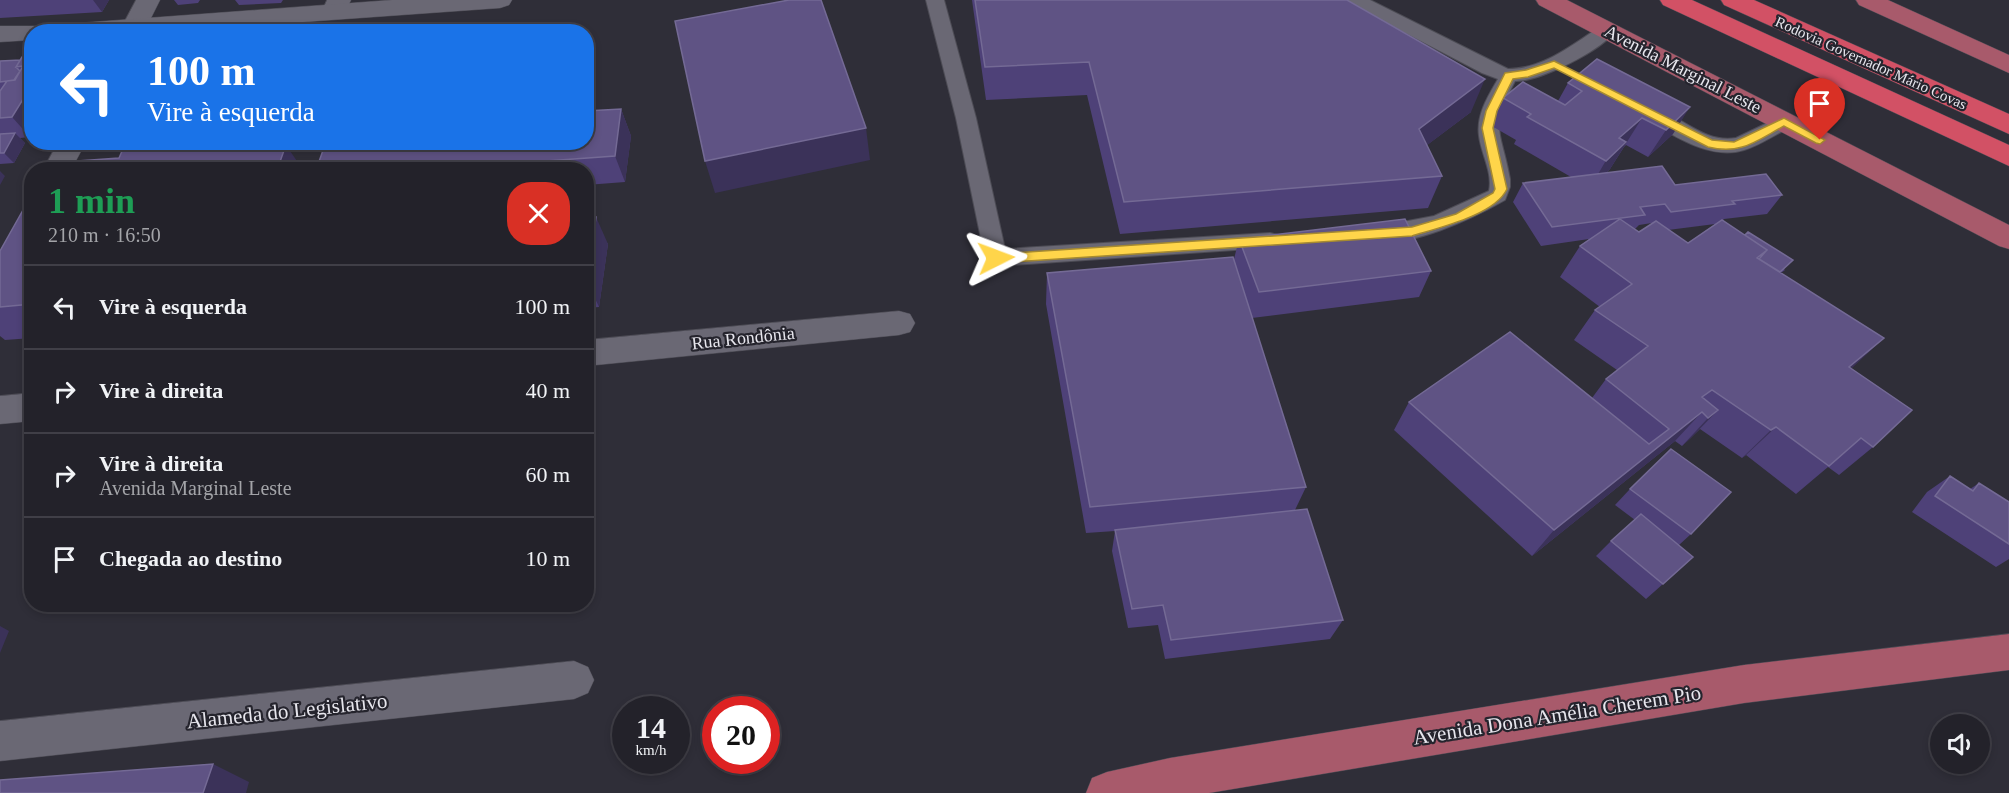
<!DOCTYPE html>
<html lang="pt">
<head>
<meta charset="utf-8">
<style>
	:root { --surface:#23222a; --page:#2b2a32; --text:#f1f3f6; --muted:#a3a4a8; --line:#403f47 }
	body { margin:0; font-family:"Times New Roman",serif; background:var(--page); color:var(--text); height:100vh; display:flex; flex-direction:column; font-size:22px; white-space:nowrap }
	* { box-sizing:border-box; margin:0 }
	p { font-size:20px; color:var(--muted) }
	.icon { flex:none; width:33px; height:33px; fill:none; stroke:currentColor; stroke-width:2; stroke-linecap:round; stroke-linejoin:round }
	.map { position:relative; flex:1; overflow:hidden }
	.details { position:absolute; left:24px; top:162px; width:570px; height:450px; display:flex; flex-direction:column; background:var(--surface); border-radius:24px; box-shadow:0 3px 9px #0003,0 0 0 2px var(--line) }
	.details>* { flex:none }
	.banner { position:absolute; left:24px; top:24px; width:570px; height:126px; border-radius:24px; box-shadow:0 3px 9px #0003,0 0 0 2px var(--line); background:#1a73e8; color:#fff; overflow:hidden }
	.controls { position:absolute; left:1930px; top:714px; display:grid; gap:12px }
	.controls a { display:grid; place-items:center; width:60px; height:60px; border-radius:50%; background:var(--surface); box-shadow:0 3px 9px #0003,0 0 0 2px var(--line); font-size:30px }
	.speed { position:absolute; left:612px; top:696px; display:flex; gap:12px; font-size:30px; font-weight:700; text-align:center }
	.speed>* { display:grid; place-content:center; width:78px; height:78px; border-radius:50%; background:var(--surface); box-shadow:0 3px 9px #0003,0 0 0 2px var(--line); line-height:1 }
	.speed small { font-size:15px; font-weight:400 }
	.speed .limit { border:9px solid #d22; background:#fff; color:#111 }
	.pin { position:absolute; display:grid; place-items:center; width:51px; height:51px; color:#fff; margin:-62px -26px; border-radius:50% 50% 50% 0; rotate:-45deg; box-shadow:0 0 6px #0007 }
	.pin .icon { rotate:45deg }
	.me { position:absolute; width:66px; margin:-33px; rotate:87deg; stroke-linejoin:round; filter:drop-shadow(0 0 4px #0008) }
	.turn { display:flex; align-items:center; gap:21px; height:126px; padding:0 24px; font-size:27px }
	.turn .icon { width:78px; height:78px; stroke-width:2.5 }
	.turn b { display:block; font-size:42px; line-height:51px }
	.round { display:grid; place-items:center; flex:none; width:63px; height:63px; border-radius:24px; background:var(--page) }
	.head { display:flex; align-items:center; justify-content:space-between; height:102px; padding:0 24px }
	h1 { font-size:36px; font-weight:700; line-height:45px; color:#1e9e55 }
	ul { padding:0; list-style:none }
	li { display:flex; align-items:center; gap:18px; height:84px; padding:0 24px; border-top:2px solid var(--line) }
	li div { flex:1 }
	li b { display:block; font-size:22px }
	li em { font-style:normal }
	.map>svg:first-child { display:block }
</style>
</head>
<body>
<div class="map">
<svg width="2009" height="793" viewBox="0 0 2009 793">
	<rect width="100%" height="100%" fill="#2f2e38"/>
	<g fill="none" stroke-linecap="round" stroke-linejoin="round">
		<g stroke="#4d4c55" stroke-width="2">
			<path id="service" d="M 926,0 L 944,0 L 976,118 L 1005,249 L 1270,233 L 1278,235 L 1281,241 L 1278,247 L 996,266 L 988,264 L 985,258 L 956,118 Z
				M 1347,0 L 1370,0 L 1508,69 C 1543,69 1572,45 1601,26 L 1613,26 L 1616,30 C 1603,50 1539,82 1515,81 C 1489,131 1501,129 1510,179 L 1510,187 L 1505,200 C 1474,218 1407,250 1371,240 L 1368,234 L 1371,228 L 1434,216 L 1489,191 C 1493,172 1481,154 1479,136 C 1476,115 1488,96 1498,79 L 1482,73 L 1350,4 Z
				M 1650,106 C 1679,114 1704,144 1736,138 L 1784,115 L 1791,117 L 1794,122 L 1791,127 C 1775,134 1761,145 1744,150 C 1709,161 1672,134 1643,118 L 1640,113 L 1643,108 Z"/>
		</g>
		<g stroke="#4d4c55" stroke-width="1">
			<path id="minor" d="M 136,0 L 160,0 L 144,32 L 119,32 Z
				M 327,0 L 351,0 L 343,16 L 334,19 L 325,16 L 322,11 Z
				M 58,142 L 86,142 L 71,170 L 43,170 Z
				M 899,311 L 910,314 L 915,323 L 910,332 L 899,335 L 586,366 L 586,340 Z
				M 32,393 L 32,421 L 0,424 L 0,396 Z
				M 574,661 L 588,667 L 594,680 L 588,693 L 574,699 L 0,761 L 0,721 Z"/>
		</g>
		<g stroke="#4d4c55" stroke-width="1">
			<path id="tertiary" d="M 392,0 L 512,0 L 509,5 L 500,8 L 162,32 L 32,32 L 32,40 L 0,42 L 0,26 L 38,26 Z"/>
		</g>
		<g stroke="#4d4c55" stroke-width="1">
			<path id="primary" d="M 1536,0 L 1567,0 L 2009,225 L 2009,249 L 1999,246 L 1539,5 Z
				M 1856,0 L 1888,0 L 2009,55 L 2009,73 L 1859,5 Z
				M 2009,634 L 2009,670 L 1744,703 L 1209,793 L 1086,793 L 1092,778 L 1107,772 L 1170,758 L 1744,665 Z"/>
		</g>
		<g stroke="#4d4c55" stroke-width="1">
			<path id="motorway" d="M 1660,0 L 1692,0 L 2009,145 L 2009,166 L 1663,5 Z
				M 1721,0 L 1754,0 L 2009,114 L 2009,134 L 1724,5 Z"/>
		</g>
		<use href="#service" fill="#6a6874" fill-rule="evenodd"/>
		<use href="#minor" fill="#6a6874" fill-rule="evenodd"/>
		<use href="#tertiary" fill="#6a6874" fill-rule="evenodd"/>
		<use href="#primary" fill="#a85a6b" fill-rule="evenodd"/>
		<use href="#motorway" fill="#d25165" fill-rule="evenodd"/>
	</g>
	<path fill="#4e4178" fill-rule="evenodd" d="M 0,0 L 109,0 L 102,12 L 0,18 Z
		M 174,0 L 200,0 L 198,3 L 178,5 Z
		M 235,0 L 283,0 L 281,3 L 239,5 Z
		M 972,0 L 1347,0 L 1471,112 L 1427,145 L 1442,176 L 1428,208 L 1120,234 L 1087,95 L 986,100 Z
		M 32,56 L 32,134 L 30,137 L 20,138 L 25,143 L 14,163 L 0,164 L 0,61 L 20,60 Z
		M 1597,59 L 1673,134 L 1648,157 L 1626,145 L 1624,147 L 1610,169 L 1606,173 L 1675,185 L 1782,195 L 1767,214 L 1724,219 L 1723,220 L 1785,270 L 1781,273 L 1851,368 L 1873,447 L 1839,475 L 1828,467 L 1796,494 L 1746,455 L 1742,458 L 1700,429 L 1682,446 L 1675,441 L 1532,556 L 1394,430 L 1409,402 L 1592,398 L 1606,379 L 1617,370 L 1574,340 L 1595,310 L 1600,307 L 1560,277 L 1580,246 L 1589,239 L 1541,246 L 1513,202 L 1523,183 L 1571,177 L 1514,144 L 1516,140 L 1490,125 L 1503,98 L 1558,101 L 1568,83 ZM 1652,223 L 1639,232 L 1635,229 L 1639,225 ZM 1715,224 L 1688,243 L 1668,230 Z
		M 621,109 L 631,136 L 625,182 L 586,185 L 586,170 L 316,170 Z
		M 32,194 L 32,338 L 5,340 L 0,336 L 0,251 Z
		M 586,218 L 608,244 L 599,307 L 586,308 Z
		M 1239,239 L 1431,271 L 1419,297 L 1252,318 L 1306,487 L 1295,510 L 1343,620 L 1330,639 L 1165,659 L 1158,625 L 1128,628 L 1112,551 L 1115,531 L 1086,533 L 1046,304 L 1047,273 L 1234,259 Z
		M 1950,476 L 1970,489 L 1979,483 L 2009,502 L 2009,559 L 1996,567 L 1912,512 L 1927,492 Z
		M 1630,489 L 1691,534 L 1679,545 L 1663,584 L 1646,599 L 1596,556 L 1611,541 L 1635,520 L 1615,505 Z"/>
	<path fill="#3b3259" d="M 93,0 L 109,0 L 102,12 Z
		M 1485,79 L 1471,112 L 1406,161 L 1419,129 Z
		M 30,88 L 32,91 L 32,134 L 30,137 L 12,117 Z
		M 1690,107 L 1673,134 L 1648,157 L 1666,130 Z
		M 621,109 L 631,136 L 625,182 L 615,156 Z
		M 1642,118 L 1610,169 L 1590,188 L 1619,138 Z
		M 866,128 L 870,160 L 715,193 L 705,161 Z
		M 15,133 L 25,143 L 14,163 L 4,153 Z
		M 261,142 L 275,142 L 283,154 L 286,145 L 303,170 L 275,170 L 259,148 Z
		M 0,171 L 5,176 L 0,185 Z
		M 596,217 L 608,244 L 599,307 L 587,281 Z
		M 1884,338 L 1852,368 L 1849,367 Z
		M 1718,410 L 1691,438 L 1682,446 L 1708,418 Z
		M 1702,412 L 1675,441 L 1532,556 L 1554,530 Z
		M 1776,427 L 1746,455 L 1742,458 L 1771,430 Z
		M 0,626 L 9,631 L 0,653 Z
		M 213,764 L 249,782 L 246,793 L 203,793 Z"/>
	<path fill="#5f5384" stroke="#746a95" stroke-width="1.5" d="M 789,0 L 821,0 L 866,128 L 705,161 L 675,21 Z
		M 975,0 L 1347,0 L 1485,79 L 1419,129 L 1442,176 L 1124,202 L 1089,62 L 985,67 Z
		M 32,56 L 32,88 L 30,88 L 12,117 L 0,118 L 0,91 L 7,81 L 15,80 L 23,66 L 16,67 L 22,57 Z
		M 1597,59 L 1690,107 L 1666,130 L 1642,118 L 1619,138 L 1626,142 L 1606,161 L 1527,117 L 1531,114 L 1503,98 L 1523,82 L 1565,105 L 1582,91 L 1568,83 Z
		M 20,60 L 16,67 L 20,71 L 14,80 L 0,82 L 0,61 Z
		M 621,109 L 615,156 L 419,170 L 316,170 L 326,142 L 586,142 L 586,111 Z
		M 15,133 L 4,153 L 0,153 L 0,134 Z
		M 126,142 L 261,142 L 259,148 L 286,145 L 277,170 L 45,170 L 49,163 L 119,158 Z
		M 1662,166 L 1675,185 L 1766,174 L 1782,195 L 1732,201 L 1735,204 L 1671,212 L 1665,204 L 1640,207 L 1645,215 L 1552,227 L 1523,183 Z
		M 32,194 L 32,304 L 0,307 L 0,251 Z
		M 596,217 L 587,281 L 586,281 L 586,218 Z
		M 1405,219 L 1431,271 L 1259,292 L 1239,239 Z
		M 1620,219 L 1639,232 L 1656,221 L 1688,243 L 1722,220 L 1767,250 L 1757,258 L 1884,338 L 1849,367 L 1912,410 L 1873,447 L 1861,438 L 1829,466 L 1776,427 L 1771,430 L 1712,390 L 1702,397 L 1718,410 L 1708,418 L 1702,412 L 1554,530 L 1409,402 L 1510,332 L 1649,444 L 1669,429 L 1606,379 L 1648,346 L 1595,310 L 1632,284 L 1580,246 Z
		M 1748,232 L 1793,260 L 1780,272 L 1759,259 L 1767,250 L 1745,235 Z
		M 1233,257 L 1306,487 L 1090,507 L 1047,273 Z
		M 1671,449 L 1731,492 L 1691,534 L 1630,489 Z
		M 1950,476 L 1973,491 L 1979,483 L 2009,502 L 2009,544 L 1935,496 Z
		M 1307,509 L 1343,620 L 1171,640 L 1163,605 L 1132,609 L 1115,530 Z
		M 1641,514 L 1693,557 L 1663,584 L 1611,541 Z
		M 213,764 L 203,793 L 0,793 L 0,780 Z"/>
	<path fill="#ffd54a" stroke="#a68a30" stroke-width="1.5" d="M 1554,61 L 1712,140 L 1734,142 L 1784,118 L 1825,140 L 1820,144 L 1816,143 L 1784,126 C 1756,141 1741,155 1708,147 L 1554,68 L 1528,77 L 1513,79 L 1497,111 L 1493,128 L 1507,189 C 1495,215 1438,228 1412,236 L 996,263 L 989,258 L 996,254 L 1412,227 L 1456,214 L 1493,193 L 1495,189 L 1482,128 L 1486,111 L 1505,73 L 1526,70 Z"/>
	<g text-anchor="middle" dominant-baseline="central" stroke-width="4.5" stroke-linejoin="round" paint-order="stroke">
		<g font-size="15" fill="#e7e6ed" stroke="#25242d">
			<text transform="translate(1871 63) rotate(24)">Rodovia Governador Mário Covas</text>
		</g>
		<g font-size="18" fill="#e7e6ed" stroke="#25242d">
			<text transform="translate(1683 69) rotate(27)">Avenida Marginal Leste</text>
			<text transform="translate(743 338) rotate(-6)">Rua Rondônia</text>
		</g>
		<g font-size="21" fill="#e7e6ed" stroke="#25242d">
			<text transform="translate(287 711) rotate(-6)">Alameda do Legislativo</text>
			<text transform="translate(1557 715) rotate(-9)">Avenida Dona Amélia Cherem Pio</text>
		</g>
	</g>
</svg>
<div class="controls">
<a><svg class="icon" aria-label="sound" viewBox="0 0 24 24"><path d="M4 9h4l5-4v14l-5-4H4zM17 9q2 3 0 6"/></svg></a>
</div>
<div class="speed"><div>14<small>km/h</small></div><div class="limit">20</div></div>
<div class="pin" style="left:1820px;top:140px;background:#d93025"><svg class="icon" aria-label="arrive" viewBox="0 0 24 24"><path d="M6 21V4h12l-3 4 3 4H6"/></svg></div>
<svg class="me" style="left:996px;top:258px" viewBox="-20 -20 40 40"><path d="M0-17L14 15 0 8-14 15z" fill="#ffd54a" stroke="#fff" stroke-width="4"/></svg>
<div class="banner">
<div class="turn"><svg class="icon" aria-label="left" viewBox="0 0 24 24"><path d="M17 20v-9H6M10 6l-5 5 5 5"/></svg><div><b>100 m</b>Vire à esquerda</div></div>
</div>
<section class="details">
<div class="head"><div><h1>1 min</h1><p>210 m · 16:50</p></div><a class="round" style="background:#d93025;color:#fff"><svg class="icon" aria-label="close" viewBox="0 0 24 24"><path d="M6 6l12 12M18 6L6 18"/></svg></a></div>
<ul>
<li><svg class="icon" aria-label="left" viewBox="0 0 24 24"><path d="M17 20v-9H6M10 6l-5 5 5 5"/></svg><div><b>Vire à esquerda</b></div><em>100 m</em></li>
<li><svg class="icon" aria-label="right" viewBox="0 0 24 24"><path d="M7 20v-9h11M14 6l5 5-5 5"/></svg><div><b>Vire à direita</b></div><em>40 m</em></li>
<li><svg class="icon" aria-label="right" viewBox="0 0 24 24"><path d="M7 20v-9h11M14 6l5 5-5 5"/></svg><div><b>Vire à direita</b><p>Avenida Marginal Leste</p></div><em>60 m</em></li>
<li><svg class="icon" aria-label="arrive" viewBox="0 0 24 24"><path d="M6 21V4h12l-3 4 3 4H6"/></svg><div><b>Chegada ao destino</b></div><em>10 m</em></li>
</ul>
</section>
</div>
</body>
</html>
